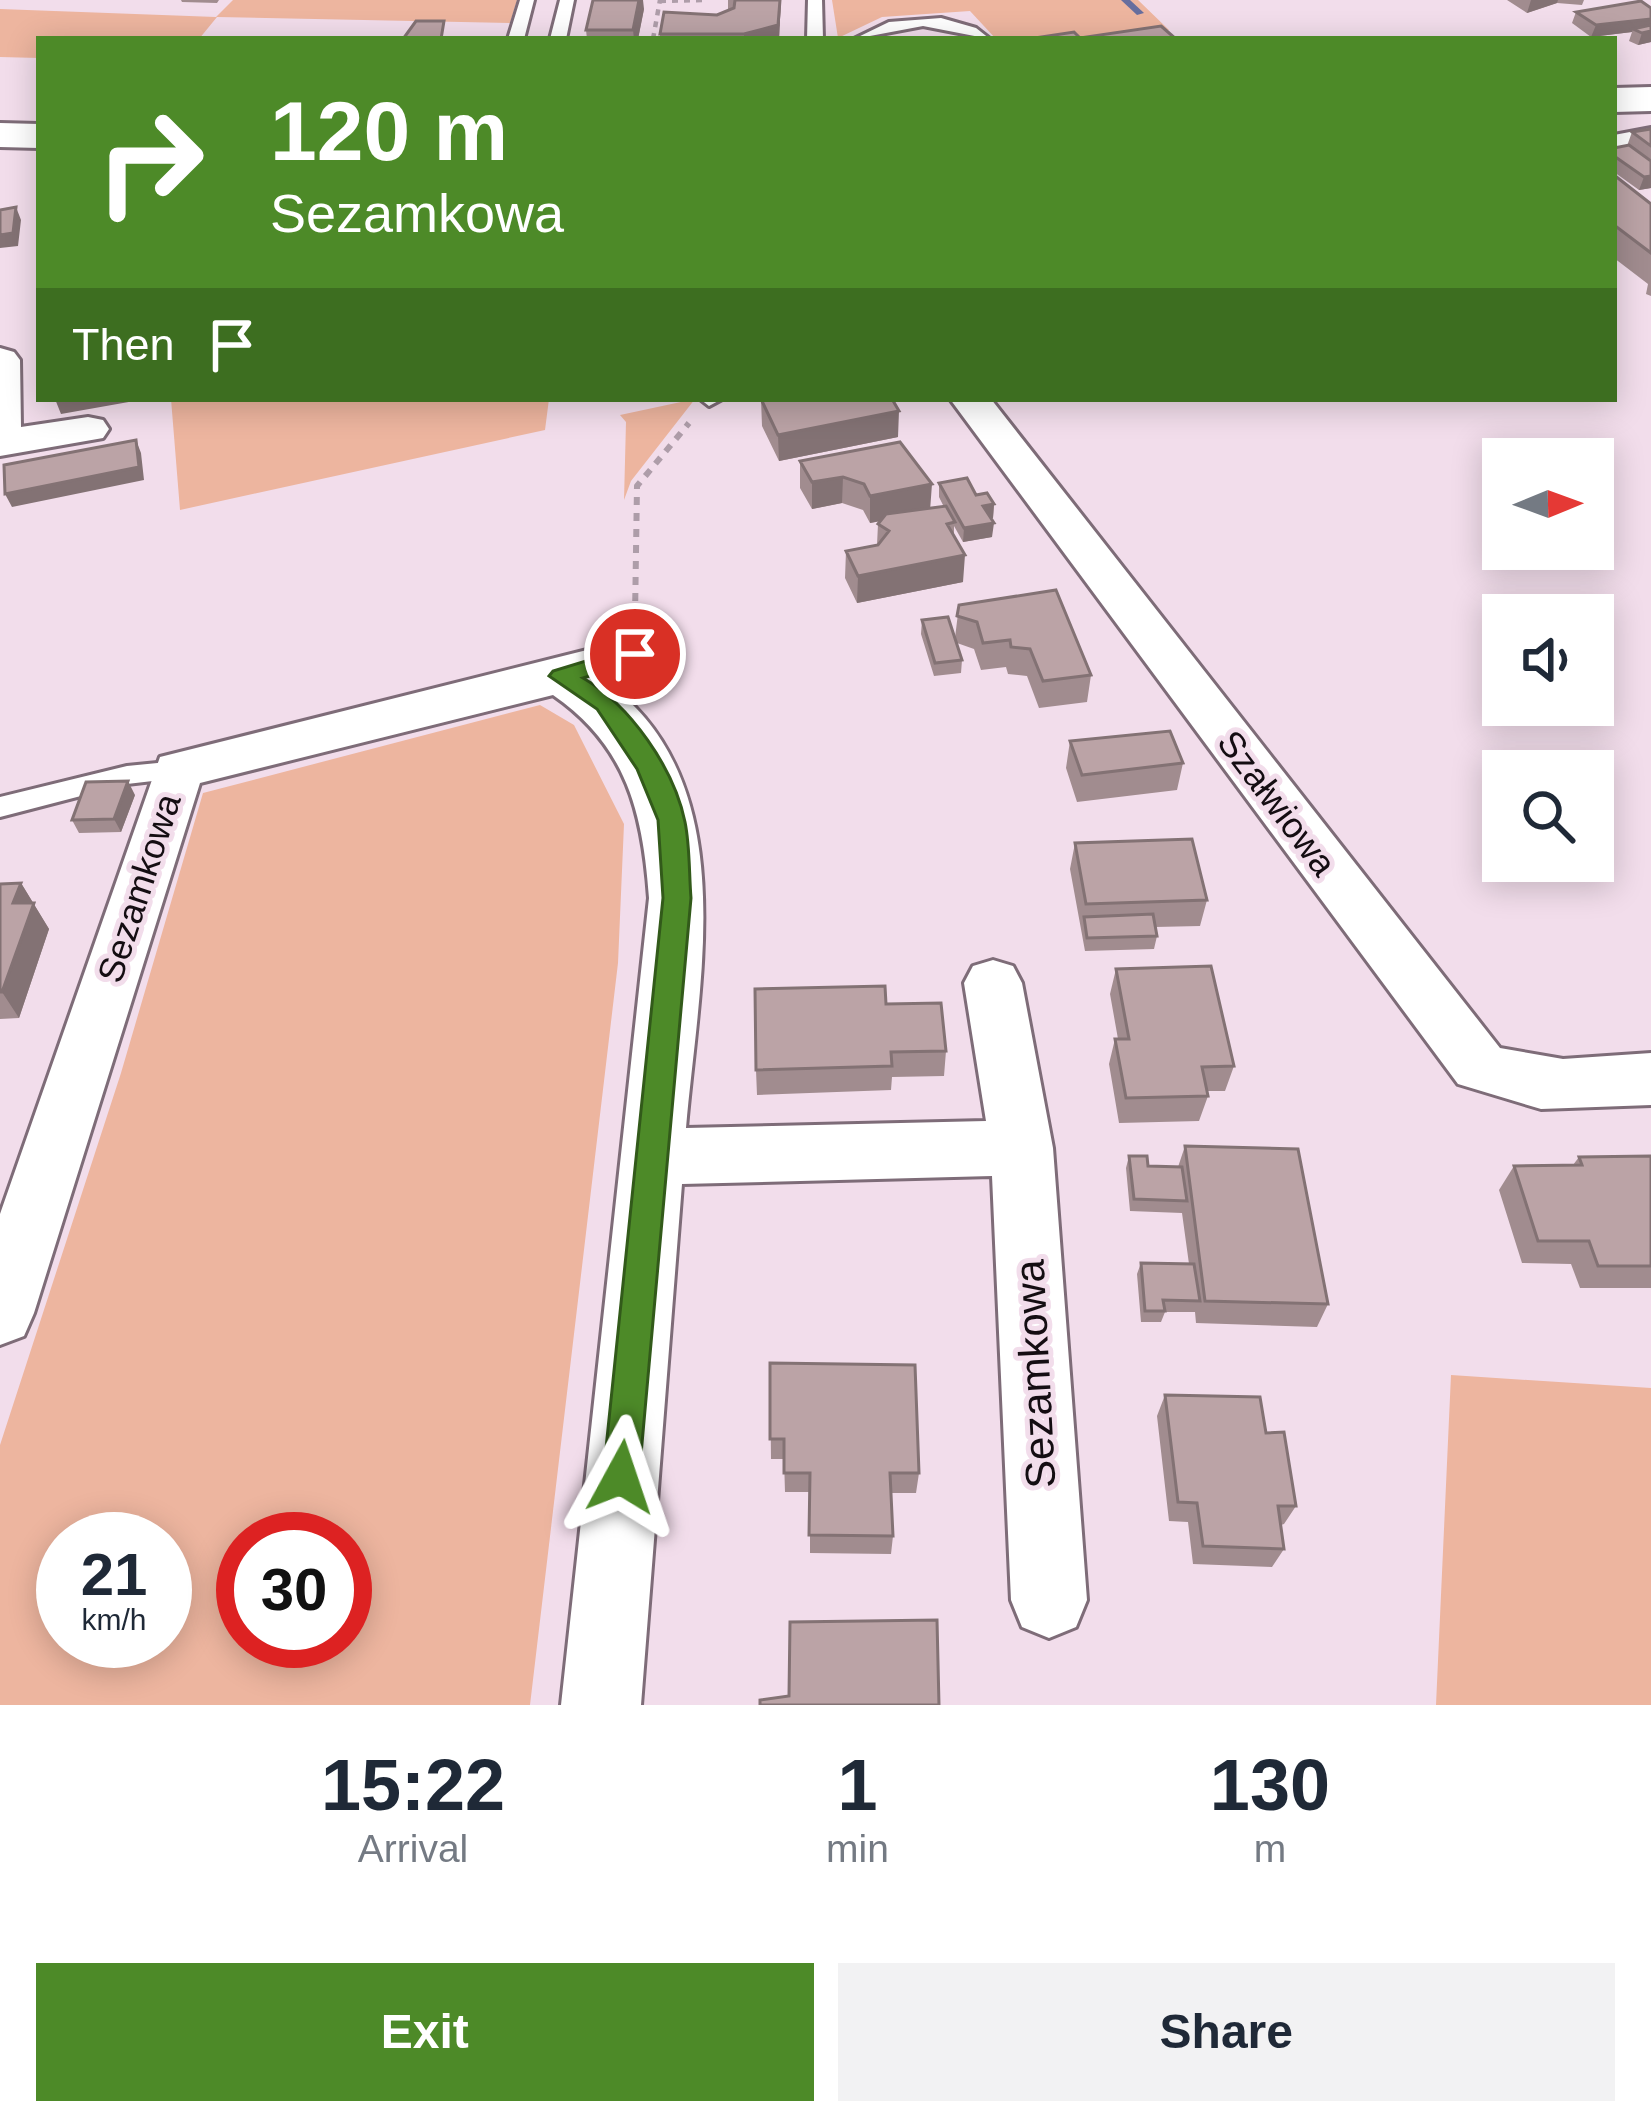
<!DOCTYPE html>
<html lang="en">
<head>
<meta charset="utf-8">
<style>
	:root { --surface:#fff; --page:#f2f2f3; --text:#1f2937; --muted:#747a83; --accent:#4d8a28 }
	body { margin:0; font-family:Arial,sans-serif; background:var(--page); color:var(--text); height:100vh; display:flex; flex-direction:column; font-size:45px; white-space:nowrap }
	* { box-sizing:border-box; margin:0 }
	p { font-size:39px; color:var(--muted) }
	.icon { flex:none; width:66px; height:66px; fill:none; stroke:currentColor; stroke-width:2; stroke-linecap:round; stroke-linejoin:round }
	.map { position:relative; height:1705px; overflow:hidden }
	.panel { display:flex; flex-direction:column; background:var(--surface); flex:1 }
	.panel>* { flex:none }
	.guide { position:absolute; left:36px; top:36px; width:1581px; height:366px; border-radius:0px; box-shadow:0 6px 30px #0003; background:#4d8a28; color:#fff; overflow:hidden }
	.needle { width:78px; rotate:89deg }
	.buttons { position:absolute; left:1482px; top:438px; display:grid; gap:24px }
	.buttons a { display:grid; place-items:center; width:132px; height:132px; border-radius:0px; background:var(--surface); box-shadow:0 6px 30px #0003; font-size:60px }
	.speed { position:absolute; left:36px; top:1512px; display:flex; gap:24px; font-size:60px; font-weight:700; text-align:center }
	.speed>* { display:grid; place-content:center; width:156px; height:156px; border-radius:50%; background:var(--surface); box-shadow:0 6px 30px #0003; line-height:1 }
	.speed small { font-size:30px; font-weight:400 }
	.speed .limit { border:18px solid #d22; background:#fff; color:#111 }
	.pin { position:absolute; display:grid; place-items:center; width:102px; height:102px; color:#fff; margin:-51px; border:6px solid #fff; border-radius:50%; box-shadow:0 3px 12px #0007 }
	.me { position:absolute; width:132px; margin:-66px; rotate:5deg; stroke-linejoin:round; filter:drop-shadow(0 0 9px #0008) }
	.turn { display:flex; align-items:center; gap:42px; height:252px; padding:0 36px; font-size:54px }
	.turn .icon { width:156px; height:156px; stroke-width:2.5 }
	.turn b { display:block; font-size:84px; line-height:102px }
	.then { display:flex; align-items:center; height:114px; padding:0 36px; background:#0003; gap:24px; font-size:45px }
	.eta { display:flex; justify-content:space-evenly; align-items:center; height:204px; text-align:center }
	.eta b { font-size:72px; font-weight:700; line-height:84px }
	.cta { display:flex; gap:24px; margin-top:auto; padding:24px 36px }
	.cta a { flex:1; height:138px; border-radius:0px; background:var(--accent); color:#fff; font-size:48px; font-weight:700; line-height:138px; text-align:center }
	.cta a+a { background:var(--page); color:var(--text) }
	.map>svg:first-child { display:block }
</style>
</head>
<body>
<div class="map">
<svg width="1651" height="1705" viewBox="0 0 1651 1705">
	<rect width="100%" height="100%" fill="#f2ddeb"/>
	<path fill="#edb59f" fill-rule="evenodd" d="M 233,0 L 517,0 L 510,23 L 217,17 L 199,39 L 39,39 L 39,58 L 0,57 L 0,9 L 216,17 Z
		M 832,0 L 1138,0 L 1169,30 L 1106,39 L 996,39 L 970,11 L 882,17 L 838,38 Z
		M 171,399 L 549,399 L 545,430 L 180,510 Z
		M 695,399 L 631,481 L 624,500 L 626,422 L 620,415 Z
		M 540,705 L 574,725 L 624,824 L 618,963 L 530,1705 L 0,1705 L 0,1445 L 121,1073 L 203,793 ZM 63,1539 L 165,1539 L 165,1641 L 63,1641 ZM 243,1539 L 345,1539 L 345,1641 L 243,1641 Z
		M 1451,1375 L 1651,1388 L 1651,1705 L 1436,1705 Z"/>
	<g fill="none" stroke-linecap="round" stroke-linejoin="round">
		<path fill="#676e9e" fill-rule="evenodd" d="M 1121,0 L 1130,0 L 1144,13 L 1137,15 Z"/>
		<g stroke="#7e6c78" stroke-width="6">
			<path id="lane" d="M 520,0 L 534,0 L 524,39 L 508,39 Z
				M 560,0 L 574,0 L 566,39 L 550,39 Z
				M 808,0 L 822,0 L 823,39 L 807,39 Z
				M 941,18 L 976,28 L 990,39 L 923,26 L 854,39 L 889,22 Z
				M 700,399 L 722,399 L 709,406 Z
				M 178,761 L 187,763 L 191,770 L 187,777 L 127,784 L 0,817 L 0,797 L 127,766 Z"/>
		</g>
		<g stroke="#7e6c78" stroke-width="6">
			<path id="street" d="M 1651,128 L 1651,148 L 1614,155 L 1614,135 Z
				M 0,348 L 14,352 L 20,360 L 21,427 L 88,417 L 103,420 L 109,429 L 103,438 L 0,456 Z
				M 950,399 L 991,399 L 1500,1048 L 1563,1059 L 1651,1053 L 1651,1105 L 1541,1109 L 1458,1084 Z
				M 635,638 L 652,643 L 659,654 L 652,665 L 603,680 C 746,779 698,983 686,1128 L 986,1121 L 964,983 L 973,966 L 993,960 L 1013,966 L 1022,983 L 1053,1148 L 1087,1600 L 1076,1627 L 1049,1638 L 1022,1627 L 1011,1600 L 992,1176 L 682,1184 L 641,1705 L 561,1705 L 649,898 C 643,813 627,746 553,695 L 200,783 L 34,1313 L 24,1336 L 0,1345 L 0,1214 L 160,757 Z"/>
		</g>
		<g stroke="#7e6c78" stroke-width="6">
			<path id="secondary" d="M 1651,87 L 1651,111 L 1614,112 L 1614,88 Z
				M 0,123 L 39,124 L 39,148 L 0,147 Z"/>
		</g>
		<path stroke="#ae9da9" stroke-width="4.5" stroke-dasharray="6 6" stroke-linecap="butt" d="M 660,1 L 708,0
			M 653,39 L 660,0"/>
		<path stroke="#ae9da9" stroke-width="6" stroke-dasharray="8 8" stroke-linecap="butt" d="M 635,617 L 637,486 L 689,423"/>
		<use href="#lane" fill="#fff" fill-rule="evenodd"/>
		<use href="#street" fill="#fff" fill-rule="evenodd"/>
		<use href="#secondary" fill="#fff" fill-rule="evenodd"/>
	</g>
	<path fill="#a18c8f" d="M 181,0 L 219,0 L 217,3 L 182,2 Z
		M 728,0 L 781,0 L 779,39 L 660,39 L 660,34 L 728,10 Z
		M 1507,0 L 1584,0 L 1582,5 L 1557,3 L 1527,13 Z
		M 1651,8 L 1651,42 L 1638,45 L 1629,41 L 1632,32 L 1591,37 L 1572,23 L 1576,12 Z
		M 644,9 L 638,39 L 587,39 L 586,30 Z
		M 1651,129 L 1651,188 L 1639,190 L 1614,172 L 1614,148 L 1627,146 L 1632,132 Z
		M 1614,175 L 1651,204 L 1651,296 L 1646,294 L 1648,284 L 1614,258 Z
		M 761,399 L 898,437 L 779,461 L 762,426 Z
		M 800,461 L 930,508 L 944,507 L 939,497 L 939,483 L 976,495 L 994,504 L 993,518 L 991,518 L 992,537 L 963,542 L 954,526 L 954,535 L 963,582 L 857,603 L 845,578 L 846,551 L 877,545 L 878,524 L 881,521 L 870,523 L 863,510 L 842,503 L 812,509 L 800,488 Z
		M 959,605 L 1091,675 L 1087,702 L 1039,708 L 1027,676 L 1008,674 L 1006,667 L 981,670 L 974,649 L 957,643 L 962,660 L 961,673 L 934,676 L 921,634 L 922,620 L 955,638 Z
		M 1070,741 L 1183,763 L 1177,790 L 1077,802 L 1066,768 Z
		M 135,795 L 121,832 L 79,833 L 72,820 Z
		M 1075,843 L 1207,900 L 1200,926 L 1155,927 L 1157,936 L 1154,949 L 1085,951 L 1070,869 Z
		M 21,883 L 49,929 L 19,1018 L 0,1019 L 0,884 Z
		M 1116,969 L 1234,1066 L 1225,1091 L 1207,1091 L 1208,1096 L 1199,1121 L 1119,1123 L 1109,1064 L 1115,1039 L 1118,1039 L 1110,994 Z
		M 886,1004 L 946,1051 L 944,1076 L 892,1077 L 891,1090 L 757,1095 L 756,1070 Z
		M 1185,1146 L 1328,1304 L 1317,1327 L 1196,1323 L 1195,1312 L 1165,1312 L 1161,1322 L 1141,1322 L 1137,1274 L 1141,1263 L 1189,1264 L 1182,1213 L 1130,1211 L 1126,1168 L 1129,1156 L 1148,1166 L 1178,1167 Z
		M 1651,1156 L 1651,1288 L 1580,1288 L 1571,1264 L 1522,1263 L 1499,1190 L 1514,1166 L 1573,1165 L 1579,1157 Z
		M 770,1363 L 919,1473 L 916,1493 L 891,1493 L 893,1536 L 891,1554 L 810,1553 L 810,1492 L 785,1492 L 784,1459 L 771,1459 Z
		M 1165,1395 L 1266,1433 L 1296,1506 L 1284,1524 L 1281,1525 L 1284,1549 L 1272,1567 L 1193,1564 L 1188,1522 L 1169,1521 L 1157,1416 Z"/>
	<path fill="#837274" d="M 639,0 L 643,0 L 644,9 L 638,39 L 634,39 L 633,30 Z
		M 781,0 L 779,39 L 744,39 L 744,34 Z
		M 1531,0 L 1558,0 L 1557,3 L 1527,13 Z
		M 1651,19 L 1651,30 L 1633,29 L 1632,32 L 1591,37 L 1596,25 Z
		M 1651,31 L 1651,42 L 1638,45 L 1642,33 Z
		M 1651,176 L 1651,188 L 1639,190 L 1644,177 Z
		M 16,207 L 21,220 L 18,246 L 0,248 L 0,235 Z
		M 55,399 L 140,399 L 140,400 L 61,414 Z
		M 899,411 L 898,437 L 779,461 L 778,435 Z
		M 136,440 L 141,453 L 144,480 L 12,507 L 5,494 Z
		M 843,477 L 842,503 L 812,509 L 812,482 Z
		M 932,484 L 930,511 L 870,523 L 870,496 Z
		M 994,504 L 993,518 L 982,520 L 983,506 Z
		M 994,523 L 992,537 L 963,542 L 964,528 Z
		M 965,555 L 963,582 L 857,603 L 858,576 Z
		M 128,781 L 135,795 L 121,832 L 114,819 Z
		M 21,883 L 49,929 L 19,1018 L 2,992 L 13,903 Z"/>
	<path fill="#bba3a6" stroke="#837274" stroke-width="3" d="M 593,0 L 639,0 L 633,30 L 586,30 Z
		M 735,0 L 780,0 L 778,25 L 744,34 L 660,34 L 664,12 L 717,15 L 734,8 Z
		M 1641,1 L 1651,8 L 1651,19 L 1596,25 L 1576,12 Z
		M 416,21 L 444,21 L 441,39 L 403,39 Z
		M 1651,25 L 1651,31 L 1642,33 L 1633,29 Z
		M 1161,26 L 1176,39 L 1028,39 L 1074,32 L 1080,38 Z
		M 1651,129 L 1651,146 L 1632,132 Z
		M 1629,145 L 1651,161 L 1651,176 L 1644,177 L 1614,156 L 1614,148 Z
		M 1614,175 L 1651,204 L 1651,253 L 1614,225 Z
		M 16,207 L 13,233 L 0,235 L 0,210 Z
		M 761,399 L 892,399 L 899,411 L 778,435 Z
		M 136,440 L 139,467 L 5,494 L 4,465 Z
		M 900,442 L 932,484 L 870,496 L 864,484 L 843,477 L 812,482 L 800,461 Z
		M 967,478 L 976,495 L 987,493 L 994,504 L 983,506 L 994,523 L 964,528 L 939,483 Z
		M 946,506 L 955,522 L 947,524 L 965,555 L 858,576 L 846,551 L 878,545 L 889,531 L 878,524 L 886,514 Z
		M 1056,590 L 1091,675 L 1043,681 L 1030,649 L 1011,647 L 1010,640 L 983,643 L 977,622 L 957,616 L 959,605 Z
		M 948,617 L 962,660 L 935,663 L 922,620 Z
		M 1170,731 L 1183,763 L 1082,775 L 1070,741 Z
		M 128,781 L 114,819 L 72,820 L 86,782 Z
		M 1192,839 L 1207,900 L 1086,904 L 1075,843 Z
		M 21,883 L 13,903 L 34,903 L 2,992 L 0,992 L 0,884 Z
		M 1153,914 L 1157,936 L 1087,938 L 1084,917 Z
		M 1211,966 L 1234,1066 L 1202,1067 L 1208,1096 L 1126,1098 L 1115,1039 L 1129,1039 L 1116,969 Z
		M 885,986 L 886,1004 L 941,1003 L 946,1051 L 891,1052 L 892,1066 L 756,1070 L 755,989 Z
		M 1185,1146 L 1298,1149 L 1328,1304 L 1205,1301 Z
		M 1129,1156 L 1147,1156 L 1148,1166 L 1182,1167 L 1187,1201 L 1134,1199 Z
		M 1651,1156 L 1651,1266 L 1598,1266 L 1589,1241 L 1538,1241 L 1514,1166 L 1582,1165 L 1579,1157 Z
		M 1141,1263 L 1194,1264 L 1200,1301 L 1163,1300 L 1165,1311 L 1145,1311 Z
		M 770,1363 L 915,1365 L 919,1473 L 890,1473 L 893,1536 L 809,1535 L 810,1473 L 784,1473 L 784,1439 L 770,1439 Z
		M 1165,1395 L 1260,1397 L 1266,1433 L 1284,1432 L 1296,1506 L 1278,1506 L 1284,1549 L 1203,1546 L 1197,1503 L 1178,1502 Z
		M 937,1620 L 939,1705 L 760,1705 L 760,1700 L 789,1696 L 790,1622 Z"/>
	<path fill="#4d8a28" stroke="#325a1a" stroke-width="3" d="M 635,646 L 644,649 L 644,660 L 583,678 C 630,705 674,768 685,822 C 690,846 689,874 691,898 L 639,1477 L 634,1490 L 621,1495 L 608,1490 L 603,1477 L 663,898 L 658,820 L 637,769 L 597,709 L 549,676 L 553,671 Z"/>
	<g text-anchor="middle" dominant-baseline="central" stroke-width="10" stroke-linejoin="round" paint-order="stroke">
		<g font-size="36" fill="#140d12" stroke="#f2ddeb">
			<text transform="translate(1277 803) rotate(53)">Szałwiowa</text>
			<text transform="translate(139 888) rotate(-72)">Sezamkowa</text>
		</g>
		<g font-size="42" fill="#140d12" stroke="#f2ddeb">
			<text transform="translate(1035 1374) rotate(-93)">Sezamkowa</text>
		</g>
	</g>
</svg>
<div class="buttons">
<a><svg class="needle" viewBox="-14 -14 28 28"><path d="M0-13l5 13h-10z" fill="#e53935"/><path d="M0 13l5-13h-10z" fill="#747a83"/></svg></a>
<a><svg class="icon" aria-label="sound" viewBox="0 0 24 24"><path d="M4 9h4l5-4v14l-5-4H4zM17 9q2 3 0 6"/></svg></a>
<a><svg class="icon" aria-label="search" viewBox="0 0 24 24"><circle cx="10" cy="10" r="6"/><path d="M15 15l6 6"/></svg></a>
</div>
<div class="speed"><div>21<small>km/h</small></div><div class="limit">30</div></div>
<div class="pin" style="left:635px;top:654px;background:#d93025"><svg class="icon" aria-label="arrive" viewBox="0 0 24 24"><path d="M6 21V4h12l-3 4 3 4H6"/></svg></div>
<svg class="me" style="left:621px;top:1477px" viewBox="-20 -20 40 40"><path d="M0-17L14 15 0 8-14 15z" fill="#4d8a28" stroke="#fff" stroke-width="4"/></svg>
<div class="guide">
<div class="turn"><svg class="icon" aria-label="right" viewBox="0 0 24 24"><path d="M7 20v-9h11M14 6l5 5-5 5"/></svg><div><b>120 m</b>Sezamkowa</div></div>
<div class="then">Then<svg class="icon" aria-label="arrive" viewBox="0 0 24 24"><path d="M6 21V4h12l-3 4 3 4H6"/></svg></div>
</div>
</div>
<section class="panel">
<div class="eta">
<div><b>15:22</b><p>Arrival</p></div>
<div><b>1</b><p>min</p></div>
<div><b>130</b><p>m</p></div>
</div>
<div class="cta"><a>Exit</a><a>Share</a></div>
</section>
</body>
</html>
